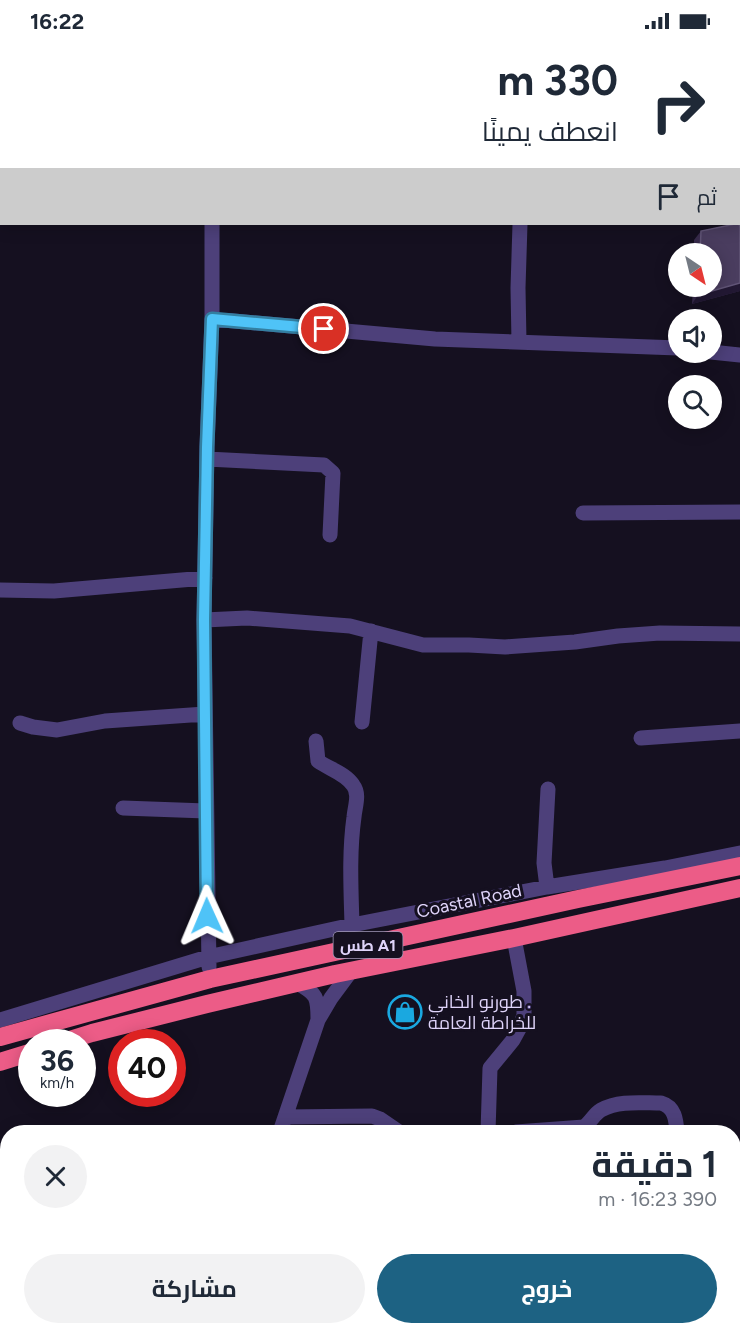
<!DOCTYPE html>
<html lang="ar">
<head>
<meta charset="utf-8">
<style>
	:root { --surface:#fff; --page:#f2f2f3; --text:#1f2937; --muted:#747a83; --accent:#1d6283 }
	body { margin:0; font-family:Figtree,Cairo,sans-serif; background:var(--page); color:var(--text); direction:rtl; height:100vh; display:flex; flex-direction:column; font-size:22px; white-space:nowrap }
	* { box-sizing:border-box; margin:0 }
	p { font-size:20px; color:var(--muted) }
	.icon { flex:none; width:33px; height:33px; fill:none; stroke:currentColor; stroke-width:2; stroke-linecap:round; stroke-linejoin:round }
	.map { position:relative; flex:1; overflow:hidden; direction:ltr }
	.details { position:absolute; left:0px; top:1083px; width:741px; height:210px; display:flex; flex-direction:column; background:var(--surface); border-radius:24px 24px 0 0; box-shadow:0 3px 15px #0003; direction:rtl }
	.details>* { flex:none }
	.guide { position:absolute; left:0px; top:0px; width:741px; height:183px; box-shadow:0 3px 15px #0003; direction:rtl; background:#fff; color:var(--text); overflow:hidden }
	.needle { width:39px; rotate:145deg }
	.fabs { position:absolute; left:668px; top:201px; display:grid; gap:12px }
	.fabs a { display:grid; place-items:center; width:54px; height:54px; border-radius:50%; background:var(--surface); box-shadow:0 3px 15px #0003; font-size:30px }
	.speed { position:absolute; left:18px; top:987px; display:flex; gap:12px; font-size:30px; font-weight:700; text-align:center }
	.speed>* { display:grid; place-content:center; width:78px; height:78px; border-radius:50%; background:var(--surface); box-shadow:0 3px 15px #0003; line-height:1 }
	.speed small { font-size:15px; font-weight:400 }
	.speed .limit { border:9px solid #d22; background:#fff; color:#111 }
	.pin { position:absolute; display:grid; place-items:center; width:51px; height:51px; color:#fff; margin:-26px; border:3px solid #fff; border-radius:50%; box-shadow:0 2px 6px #0007 }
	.me { position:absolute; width:66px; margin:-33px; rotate:359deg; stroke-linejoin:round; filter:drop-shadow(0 0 4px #0008) }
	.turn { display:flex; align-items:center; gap:21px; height:126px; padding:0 24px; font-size:27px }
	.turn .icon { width:78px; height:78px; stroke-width:2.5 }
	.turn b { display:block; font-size:42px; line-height:51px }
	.then { display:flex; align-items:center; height:57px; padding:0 24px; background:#0003; gap:12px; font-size:22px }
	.round { display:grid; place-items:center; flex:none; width:63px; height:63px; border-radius:32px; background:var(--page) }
	.summary { display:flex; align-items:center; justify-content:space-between; height:102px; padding:0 24px }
	h1 { font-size:36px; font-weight:700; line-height:45px }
	.primary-button { display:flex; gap:12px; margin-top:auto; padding:12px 24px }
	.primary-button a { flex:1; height:69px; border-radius:36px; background:var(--accent); color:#fff; font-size:24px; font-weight:700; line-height:69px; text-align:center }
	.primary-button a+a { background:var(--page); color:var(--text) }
	.status { display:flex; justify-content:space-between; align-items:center; height:42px; padding:0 30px; background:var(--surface); direction:ltr }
	.status svg { height:16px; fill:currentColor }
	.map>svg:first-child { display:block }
</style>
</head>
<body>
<div class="status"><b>16:22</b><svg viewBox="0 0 49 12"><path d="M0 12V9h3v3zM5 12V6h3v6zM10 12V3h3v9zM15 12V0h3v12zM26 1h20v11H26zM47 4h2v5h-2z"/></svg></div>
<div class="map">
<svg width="740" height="1293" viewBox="0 0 740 1293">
	<rect width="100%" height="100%" fill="#151020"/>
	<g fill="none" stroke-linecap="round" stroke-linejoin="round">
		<path stroke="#4d407a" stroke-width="15" d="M 212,2 L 212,0
			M 521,2 L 521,0
			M 623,2 L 623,0
			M 672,2 L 672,0
			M 0,158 L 2,158
			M 212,277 L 435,297 L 678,306
			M 519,300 L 518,246 L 520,182
			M 711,310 L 740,313
			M 207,417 L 324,423 L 333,431 L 330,493
			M 583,471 L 740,470
			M 0,548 L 54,549 L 205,536
			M 204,578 L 247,576 L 350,584 L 423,603 L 469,603 L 505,605 L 575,600 L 618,594 L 660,591 L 740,592
			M 362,680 L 371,589
			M 20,681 L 33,685 L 57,688 L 105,679 L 205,672
			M 641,696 L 740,689
			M 316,699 L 318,719 C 329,727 345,731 353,743 C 360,752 355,764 354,775 C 349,811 351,847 352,883
			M 123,766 L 206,769
			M 547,845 L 544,821 L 548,747
			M 209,925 L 204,578 L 207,405 L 212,277 L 212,182
			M 297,941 C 317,952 318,955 318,978
			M 0,978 L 208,915 L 352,883 L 547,845 L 665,826 L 740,811
			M 285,1075 L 372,1074 L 380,1077 L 399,1090
			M 280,1090 L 318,978 L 331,956 L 351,929
			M 488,1090 L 490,1026 L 513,998 L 519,987 L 524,973 L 524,949 L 514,896
			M 516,1090 L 584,1085 C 591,1080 594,1072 601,1068 C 619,1058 641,1061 661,1061 C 675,1065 676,1078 677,1090
			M 250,1293 L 250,1286
			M 629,1293 L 630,1286"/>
		<path stroke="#ec5c87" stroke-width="18" d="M 0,995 L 210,937 L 578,857 L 740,824
			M 63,1000 L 92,991 L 207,962 L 335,932 L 514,896 L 740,846
			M 0,1020 L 32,1010"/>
	</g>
	<path fill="#382b4c" d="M 701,189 L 740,249 L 692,262 L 693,244 L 711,244 L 711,212 L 694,212 L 694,198 Z"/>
	<path fill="#221833" d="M 740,241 L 740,249 L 692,262 L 698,253 Z"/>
	<path fill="#4a3d5f" stroke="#615577" stroke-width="1.5" d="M 735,182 L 739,182 L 740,185 L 740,241 L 698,253 L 699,244 L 711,244 L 711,212 L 700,212 L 701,189 Z"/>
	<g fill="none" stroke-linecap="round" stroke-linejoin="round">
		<g stroke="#337fa1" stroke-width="15">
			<path id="route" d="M 207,874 L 204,578 L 207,405 L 212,277 L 324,287"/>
		</g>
		<use href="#route" stroke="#4fc3f7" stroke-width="10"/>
	</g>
	<defs>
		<g id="shop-ring" transform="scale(1.725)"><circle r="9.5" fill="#151020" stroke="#1aa8e0" stroke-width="1.5"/><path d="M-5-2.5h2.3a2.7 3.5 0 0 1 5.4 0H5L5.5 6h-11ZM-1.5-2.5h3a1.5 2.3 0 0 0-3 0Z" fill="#1aa8e0"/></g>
	</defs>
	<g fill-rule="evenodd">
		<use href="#shop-ring" x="405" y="970"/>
	</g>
	<g text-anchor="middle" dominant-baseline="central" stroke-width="6" stroke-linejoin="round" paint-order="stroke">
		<rect fill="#151020" stroke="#a299b9" stroke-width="1.5" x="333.5" y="890" width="69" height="26" rx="4.5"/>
		<g font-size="16" font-weight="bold" fill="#dfd4fa">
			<text x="368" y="903">طس A1</text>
		</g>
		<g font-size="18" fill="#dfd4fa" stroke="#151020">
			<text transform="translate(469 859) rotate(-12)">Coastal Road</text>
		</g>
		<g font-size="18" fill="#dfd4fa" stroke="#151020" text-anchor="start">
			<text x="428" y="960">طورنو الخاني .<tspan x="428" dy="21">للخراطة العامة</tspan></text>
		</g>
	</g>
</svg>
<div class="fabs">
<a><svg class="needle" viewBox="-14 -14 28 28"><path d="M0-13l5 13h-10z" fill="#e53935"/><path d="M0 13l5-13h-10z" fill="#747a83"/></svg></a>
<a><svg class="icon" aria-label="sound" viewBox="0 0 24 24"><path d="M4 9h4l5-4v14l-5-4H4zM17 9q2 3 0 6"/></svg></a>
<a><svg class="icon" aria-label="search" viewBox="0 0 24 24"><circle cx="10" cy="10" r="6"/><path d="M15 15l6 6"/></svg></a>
</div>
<div class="speed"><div>36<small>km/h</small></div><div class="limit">40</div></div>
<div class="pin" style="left:324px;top:287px;background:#d93025"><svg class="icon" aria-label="arrive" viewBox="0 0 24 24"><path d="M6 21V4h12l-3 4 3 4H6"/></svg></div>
<svg class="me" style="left:207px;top:874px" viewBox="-20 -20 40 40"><path d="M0-17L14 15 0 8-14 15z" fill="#4fc3f7" stroke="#fff" stroke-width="4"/></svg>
<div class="guide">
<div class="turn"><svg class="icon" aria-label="right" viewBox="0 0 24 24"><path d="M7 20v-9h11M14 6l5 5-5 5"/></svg><div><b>330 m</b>انعطف يمينًا</div></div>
<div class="then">ثم<svg class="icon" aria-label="arrive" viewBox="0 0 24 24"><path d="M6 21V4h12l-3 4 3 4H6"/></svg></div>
</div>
<section class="details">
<div class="summary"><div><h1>1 دقيقة</h1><p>390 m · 16:23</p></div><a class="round"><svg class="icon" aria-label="close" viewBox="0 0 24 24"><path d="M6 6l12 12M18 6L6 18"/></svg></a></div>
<div class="primary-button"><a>خروج</a><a>مشاركة</a></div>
</section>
</div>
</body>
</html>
